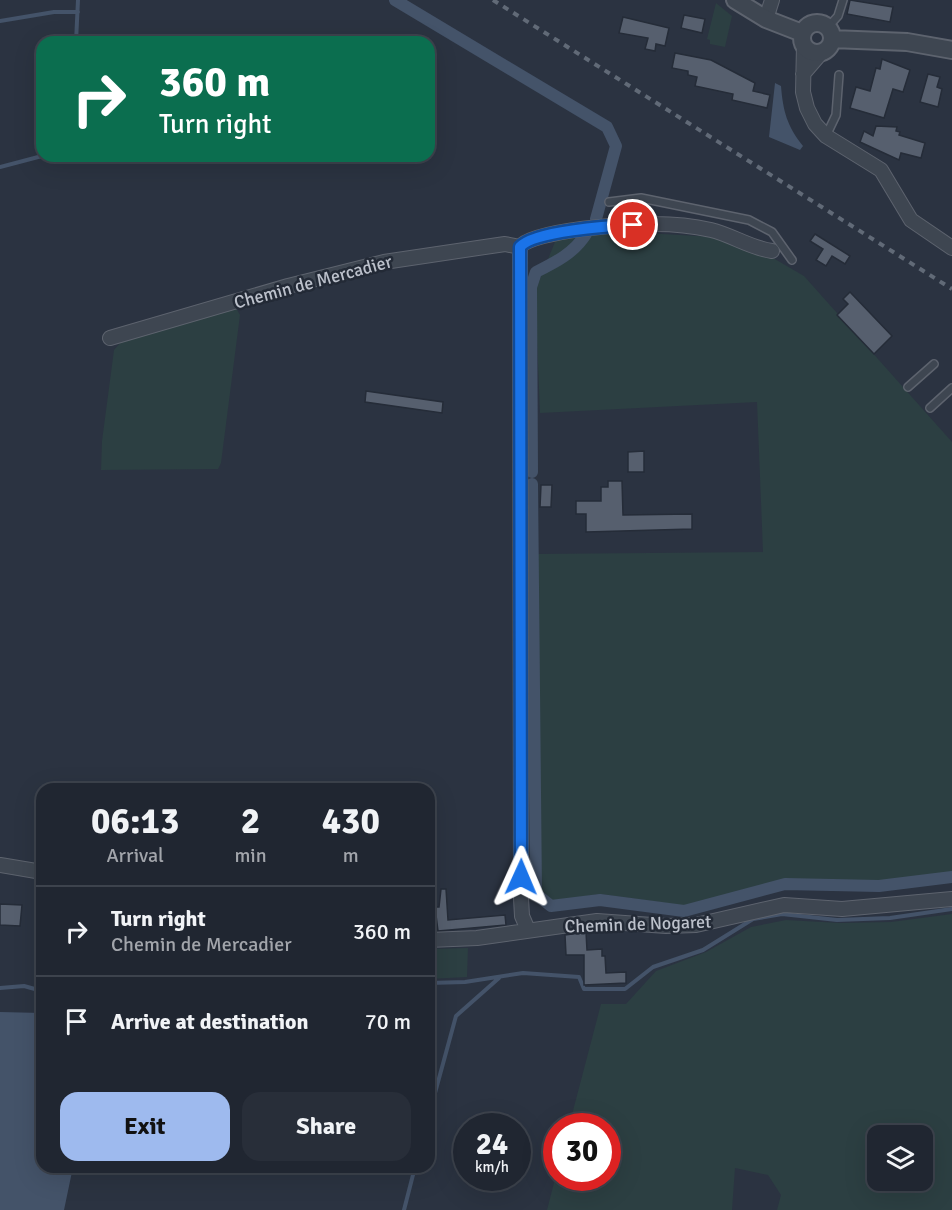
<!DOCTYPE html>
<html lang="en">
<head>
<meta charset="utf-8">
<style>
	:root { --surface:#202631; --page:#282e39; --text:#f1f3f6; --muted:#a2a5ab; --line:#3d434d; --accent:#9ebaee }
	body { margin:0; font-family:Signika,sans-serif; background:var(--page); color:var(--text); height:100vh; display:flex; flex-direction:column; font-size:22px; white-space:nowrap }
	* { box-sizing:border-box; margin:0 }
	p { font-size:20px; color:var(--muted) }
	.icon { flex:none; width:33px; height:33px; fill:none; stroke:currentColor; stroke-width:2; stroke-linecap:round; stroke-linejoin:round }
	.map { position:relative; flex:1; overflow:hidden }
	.panel { position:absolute; left:36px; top:783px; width:399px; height:390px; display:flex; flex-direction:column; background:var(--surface); border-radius:18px; box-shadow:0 6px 24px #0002,0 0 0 2px var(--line) }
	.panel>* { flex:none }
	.banner { position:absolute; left:36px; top:36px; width:399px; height:126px; border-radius:18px; box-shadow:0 6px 24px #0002,0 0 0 2px var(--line); background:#0b6e4f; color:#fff; overflow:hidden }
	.tools { position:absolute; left:867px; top:1125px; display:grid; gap:12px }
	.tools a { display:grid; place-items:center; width:66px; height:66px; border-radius:12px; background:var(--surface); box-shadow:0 6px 24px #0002,0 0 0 2px var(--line); font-size:30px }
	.speed { position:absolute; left:453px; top:1113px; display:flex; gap:12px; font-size:30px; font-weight:700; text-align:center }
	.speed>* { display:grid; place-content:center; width:78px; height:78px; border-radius:50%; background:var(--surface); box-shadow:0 6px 24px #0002,0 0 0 2px var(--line); line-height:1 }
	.speed small { font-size:15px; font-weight:400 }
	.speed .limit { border:9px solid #d22; background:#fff; color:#111 }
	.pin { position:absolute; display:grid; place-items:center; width:51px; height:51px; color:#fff; margin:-26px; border:3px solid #fff; border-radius:50%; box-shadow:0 2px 6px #0007 }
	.me { position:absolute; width:66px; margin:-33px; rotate:1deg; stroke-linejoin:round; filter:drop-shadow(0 0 4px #0008) }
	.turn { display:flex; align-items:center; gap:21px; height:126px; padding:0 24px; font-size:27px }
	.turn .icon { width:78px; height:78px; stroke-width:2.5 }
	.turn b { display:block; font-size:42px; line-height:51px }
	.eta { display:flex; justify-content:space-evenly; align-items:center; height:102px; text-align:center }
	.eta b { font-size:36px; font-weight:800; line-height:42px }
	.action { display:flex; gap:12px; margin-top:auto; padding:12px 24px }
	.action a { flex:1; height:69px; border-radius:18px; background:var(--accent); color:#111; font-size:24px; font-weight:800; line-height:69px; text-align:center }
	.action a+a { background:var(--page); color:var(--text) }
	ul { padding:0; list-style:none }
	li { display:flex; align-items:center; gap:18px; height:90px; padding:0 24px; border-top:2px solid var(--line) }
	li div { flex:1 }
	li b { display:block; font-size:22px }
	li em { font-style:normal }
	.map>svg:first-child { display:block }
</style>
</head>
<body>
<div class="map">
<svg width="952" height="1210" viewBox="0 0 952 1210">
	<rect width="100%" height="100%" fill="#2b3341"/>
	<path fill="#2c3f42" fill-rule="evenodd" d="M 716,3 L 732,16 L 725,47 L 710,44 L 710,40 L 707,39 Z
		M 627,232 L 715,237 L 773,258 L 804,276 L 952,442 L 952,873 L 877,883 L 783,881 L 687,906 L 600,894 L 552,901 L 541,889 L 536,554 L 763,552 L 757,402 L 540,413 L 535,291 L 557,237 Z
		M 236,308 L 240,315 L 221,463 L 218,469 L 101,470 L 102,441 L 114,350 L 122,341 Z
		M 952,914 L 952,1210 L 777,1210 L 781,1195 L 768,1175 L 735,1168 L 732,1210 L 547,1210 L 556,1175 L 556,1178 L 608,1178 L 608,1126 L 569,1126 L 601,1004 L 626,1004 L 656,971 L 706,952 L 751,927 L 786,920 L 840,923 L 891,922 ZM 878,1136 L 922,1136 L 922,1180 L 878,1180 Z
		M 468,948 L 467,977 L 429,979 L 429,949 Z"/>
	<path fill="#445369" d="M 775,83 L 781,86 C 783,111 787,126 803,146 L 800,150 L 769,137 Z
		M 0,1012 L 42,1013 L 42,1167 L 73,1167 L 64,1210 L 0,1210 Z"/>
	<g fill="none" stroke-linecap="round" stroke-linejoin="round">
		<path stroke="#445369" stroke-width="4" d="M 0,21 L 54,12 L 78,12
			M 76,42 L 78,0
			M 0,167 L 42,156
			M 429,983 L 465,982 L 523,973 L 579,977 L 584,989 L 625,989 L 653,967 L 703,950 L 753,919 L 782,914 L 837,920 L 890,918 L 952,909
			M 0,988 L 24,986 L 42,991
			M 429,1115 L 456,1016 L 499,978
			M 404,1210 L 415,1167"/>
		<path stroke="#445369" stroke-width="12" d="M 395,0 L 607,127 L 616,146 L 596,219
			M 532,472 L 531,287 L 536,272 C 556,262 574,253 586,234
			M 532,484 L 536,894 L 551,906 L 600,900 L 684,911 L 785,884 L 879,886 L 952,877"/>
	</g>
	<path fill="#565f6e" stroke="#252c38" stroke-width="1.5" d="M 850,0 L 893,7 L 890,22 L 847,14 Z
		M 684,15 L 705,19 L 702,33 L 681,28 Z
		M 623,17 L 669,28 L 665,46 L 656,44 L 655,51 L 645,49 L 648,38 L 619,33 Z
		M 675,53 L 711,60 L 755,83 L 753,91 L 770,95 L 767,108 L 732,100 L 733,94 L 695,86 L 697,77 L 688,75 L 688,71 L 672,68 Z
		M 882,59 L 910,70 L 903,92 L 893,89 L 884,118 L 850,108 L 856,87 L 870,91 L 876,68 L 880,69 Z
		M 928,74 L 940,77 L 937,87 L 942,89 L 938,107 L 920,102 Z
		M 876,126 L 897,127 L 896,131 L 900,132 L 899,135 L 925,143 L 921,158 L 901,153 L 899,160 L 860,142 L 864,131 L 873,136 Z
		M 815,234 L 850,256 L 845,264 L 832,256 L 826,266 L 816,260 L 823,249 L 810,241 Z
		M 850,292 L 892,336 L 874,354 L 837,315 L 848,304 L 843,299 Z
		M 366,391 L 443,402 L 442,413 L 365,402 Z
		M 644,451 L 644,472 L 628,472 L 628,452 Z
		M 608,481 L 622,481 L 623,515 L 692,514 L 692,529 L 586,532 L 586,514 L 576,514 L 576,501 L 601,501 L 601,487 L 608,487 Z
		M 541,485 L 552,485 L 551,507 L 540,507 Z
		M 441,889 L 446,889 L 448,920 L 505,915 L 506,925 L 438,931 L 435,907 L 439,907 Z
		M 0,904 L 22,905 L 20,926 L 0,925 Z
		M 586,932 L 587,950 L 602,949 L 602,956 L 605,956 L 606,973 L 626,972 L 626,983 L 584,985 L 584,955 L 566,955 L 565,935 Z"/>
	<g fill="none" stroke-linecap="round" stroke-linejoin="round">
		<g stroke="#5d636e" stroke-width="10">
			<path id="service" d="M 828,27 L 838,16 L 843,0
				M 826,136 L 836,115 L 839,75
				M 609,202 L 641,198 L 749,220 L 772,232 L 792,260
				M 908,387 L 934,364
				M 930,408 L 952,388"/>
		</g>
		<g stroke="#5d636e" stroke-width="16">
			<path id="minor" d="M 766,19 L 772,0
				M 804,45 L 803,92 L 807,108 L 815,124 L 826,136 L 881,170 L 911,220 L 952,248
				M 803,74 L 822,52
				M 110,338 L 288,286 L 384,262 L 505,244 L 520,247
				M 0,865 L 42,872
				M 528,930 L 522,916 L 521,898 L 520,247 C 533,230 631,223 655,224 C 673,224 693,226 711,230 C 732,235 750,248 772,251
				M 429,940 L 477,938 L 597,921 L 666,926 L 696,925 L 784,905 L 842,909 L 952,899"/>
		</g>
		<g stroke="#5d636e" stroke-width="20">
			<path id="tertiary" d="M 735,0 L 766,19 L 802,33
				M802 38a15 15 0 1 1 30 0a15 15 0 1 1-30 0Z
				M 832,39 L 907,42 L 952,50"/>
		</g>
		<use href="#service" stroke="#3e4651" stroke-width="7"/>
		<use href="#minor" stroke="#3e4651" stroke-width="14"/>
		<use href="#tertiary" stroke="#3e4651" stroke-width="16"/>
		<path stroke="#616a77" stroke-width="4" stroke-dasharray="6 6" stroke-linecap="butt" d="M 493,0 L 952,289"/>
	</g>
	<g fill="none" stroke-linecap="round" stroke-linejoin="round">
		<g stroke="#114b97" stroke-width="15">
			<path id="route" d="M 521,877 L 520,247 C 533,231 610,226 633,225"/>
		</g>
		<use href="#route" stroke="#1a73e8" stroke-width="10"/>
	</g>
	<g text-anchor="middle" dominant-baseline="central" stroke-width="5" stroke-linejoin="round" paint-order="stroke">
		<g font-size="18" fill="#bcc1cb" stroke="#232a36">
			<text transform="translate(313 282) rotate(-15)">Chemin de Mercadier</text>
			<text transform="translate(638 924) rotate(-2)">Chemin de Nogaret</text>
		</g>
	</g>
</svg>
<div class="tools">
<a><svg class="icon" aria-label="layers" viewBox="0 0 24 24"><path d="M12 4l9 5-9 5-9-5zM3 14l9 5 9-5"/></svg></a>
</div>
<div class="speed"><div>24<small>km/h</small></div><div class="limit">30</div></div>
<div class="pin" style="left:633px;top:225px;background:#d93025"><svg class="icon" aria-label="arrive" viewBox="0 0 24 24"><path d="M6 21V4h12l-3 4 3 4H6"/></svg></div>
<svg class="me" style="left:521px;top:877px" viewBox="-20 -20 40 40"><path d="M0-17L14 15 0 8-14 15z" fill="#1a73e8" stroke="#fff" stroke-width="4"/></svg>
<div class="banner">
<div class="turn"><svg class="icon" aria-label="right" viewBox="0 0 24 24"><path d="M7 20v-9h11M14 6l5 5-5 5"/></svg><div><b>360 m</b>Turn right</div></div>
</div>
<section class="panel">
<div class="eta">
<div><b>06:13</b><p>Arrival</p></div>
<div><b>2</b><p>min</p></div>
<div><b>430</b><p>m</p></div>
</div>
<ul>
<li><svg class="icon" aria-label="right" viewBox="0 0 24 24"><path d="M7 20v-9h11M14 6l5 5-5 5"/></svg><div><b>Turn right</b><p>Chemin de Mercadier</p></div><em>360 m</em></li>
<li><svg class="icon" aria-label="arrive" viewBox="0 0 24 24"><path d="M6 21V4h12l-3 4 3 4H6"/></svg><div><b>Arrive at destination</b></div><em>70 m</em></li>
</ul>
<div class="action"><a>Exit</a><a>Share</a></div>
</section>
</div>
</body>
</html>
